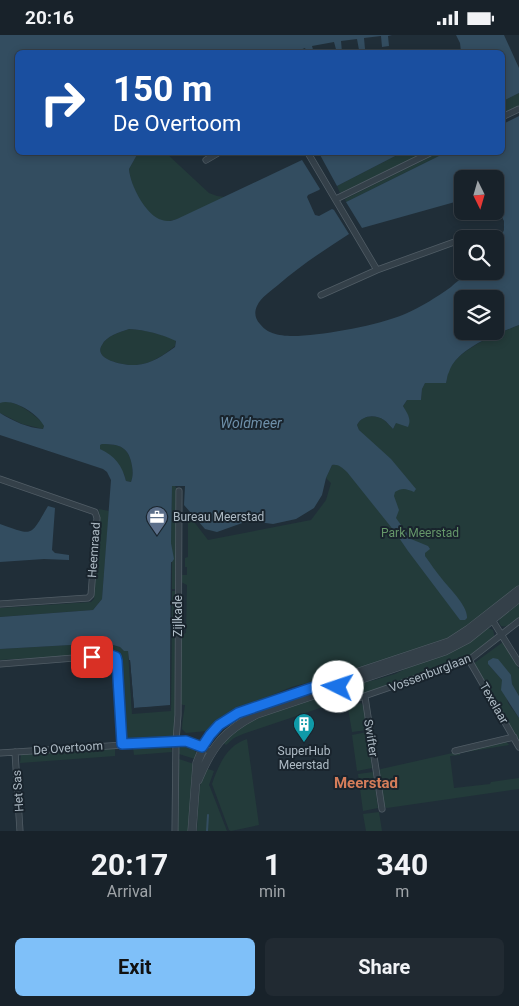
<!DOCTYPE html>
<html lang="en">
<head>
<meta charset="utf-8">
<style>
	:root { --surface:#18222a; --page:#212a32; --text:#f1f3f6; --muted:#9fa4a8; --line:#363f47; --accent:#7fc0f9 }
	body { margin:0; font-family:Roboto,sans-serif; background:var(--page); color:var(--text); height:100vh; display:flex; flex-direction:column; font-size:19px; white-space:nowrap }
	* { box-sizing:border-box; margin:0 }
	p { font-size:16px; color:var(--muted) }
	.icon { flex:none; width:28px; height:28px; fill:none; stroke:currentColor; stroke-width:2; stroke-linecap:round; stroke-linejoin:round }
	.map { position:relative; height:796px; overflow:hidden }
	.panel { display:flex; flex-direction:column; background:var(--surface); flex:1 }
	.panel>* { flex:none }
	.banner { position:absolute; left:15px; top:15px; width:490px; height:105px; border-radius:8px; box-shadow:0 2px 8px #0003,0 0 0 1px var(--line); background:#1a4fa0; color:#fff; overflow:hidden }
	.needle { width:32px; rotate:175deg }
	.tools { position:absolute; left:454px; top:135px; display:grid; gap:10px }
	.tools a { display:grid; place-items:center; width:50px; height:50px; border-radius:8px; background:var(--surface); box-shadow:0 2px 8px #0003,0 0 0 1px var(--line); font-size:25px }
	.pin { position:absolute; display:grid; place-items:center; width:42px; height:42px; color:#fff; margin:-21px; border-radius:10px; box-shadow:0 2px 8px #0006 }
	.me { position:absolute; width:55px; margin:-28px; rotate:274deg; stroke-linejoin:round; filter:drop-shadow(0 0 4px #0008) }
	.turn { display:flex; align-items:center; gap:18px; height:105px; padding:0 15px; font-size:22px }
	.turn .icon { width:65px; height:65px; stroke-width:2.5 }
	.turn b { display:block; font-size:35px; line-height:42px }
	.eta { display:flex; justify-content:space-evenly; align-items:center; height:85px; text-align:center }
	.eta b { font-size:30px; font-weight:700; line-height:35px }
	.primary-button { display:flex; gap:10px; margin-top:auto; padding:10px 15px }
	.primary-button a { flex:1; height:58px; border-radius:8px; background:var(--accent); color:#111; font-size:20px; font-weight:700; line-height:58px; text-align:center }
	.primary-button a+a { background:var(--page); color:var(--text) }
	.status { display:flex; justify-content:space-between; align-items:center; height:35px; padding:0 25px; background:var(--surface); direction:ltr }
	.status svg { height:14px; fill:currentColor }
	.map>svg:first-child { display:block }
</style>
</head>
<body>
<div class="status"><b>20:16</b><svg viewBox="0 0 49 12"><path d="M0 12V9h3v3zM5 12V6h3v6zM10 12V3h3v9zM15 12V0h3v12zM26 1h20v11H26zM47 4h2v5h-2z"/></svg></div>
<div class="map">
<svg width="519" height="796" viewBox="0 0 519 796">
	<rect width="100%" height="100%" fill="#202e38"/>
	<path fill="#233b3a" d="M 519,58 L 519,71 L 503,79 L 503,66 Z
		M 138,118 L 166,118 L 209,158 L 217,161 L 225,162 C 211,168 178,188 164,186 C 155,185 146,174 141,167 C 135,157 130,146 129,134 Z
		M 401,118 L 424,118 L 340,158 L 337,151 Z
		M 438,118 L 445,118 L 346,167 L 345,164 Z
		M 519,290 L 519,551 L 466,593 L 451,603 L 323,647 L 322,645 C 313,648 304,648 295,651 C 284,654 274,660 263,664 C 240,673 223,677 207,696 L 186,698 L 182,694 C 182,686 184,678 185,670 L 183,670 L 181,669 L 181,600 L 186,598 L 187,550 L 181,547 L 181,540 L 187,540 L 187,532 L 185,532 L 185,523 L 188,522 L 188,479 L 208,505 L 311,485 L 326,465 L 331,448 L 326,443 L 332,430 L 336,430 L 365,401 L 359,395 L 357,390 C 362,380 375,379 384,385 C 387,387 390,391 393,394 L 396,388 L 409,383 L 403,371 L 407,365 L 421,365 L 422,354 L 425,348 L 446,348 C 447,345 447,340 448,337 C 458,313 497,299 519,290 Z
		M 129,294 C 146,295 161,299 176,305 L 175,311 C 164,320 151,329 136,330 C 127,331 92,325 102,310 C 106,301 120,297 129,294 Z
		M 3,366 C 19,367 32,378 43,388 L 44,391 L 43,394 L 22,389 L 0,378 L 0,368 Z
		M 102,409 C 120,409 129,412 132,431 C 133,437 133,442 131,447 L 126,446 L 124,439 L 100,414 L 100,410 Z
		M 172,451 L 175,451 L 177,454 L 176,554 L 172,554 L 172,527 L 173,524 L 171,508 Z
		M 99,474 L 109,476 L 102,564 L 93,575 L 0,582 L 0,573 L 91,567 L 94,564 L 100,485 Z
		M 172,556 L 176,556 L 175,696 L 174,700 L 170,703 L 130,706 L 125,702 L 120,623 L 119,620 L 115,618 L 0,625 L 0,614 L 106,608 L 120,612 L 124,616 L 128,616 L 132,679 L 171,676 Z
		M 519,566 L 519,582 C 514,587 508,593 501,591 L 499,587 L 501,581 Z
		M 488,593 L 493,595 L 494,599 L 494,603 L 467,622 L 458,627 L 352,663 L 349,662 L 347,660 L 348,654 L 351,650 L 375,645 L 395,639 Z
		M 503,607 L 519,634 L 519,661 L 512,649 L 511,640 L 488,626 L 488,629 L 502,645 L 508,668 L 519,683 L 519,708 L 473,629 Z
		M 322,660 L 326,671 L 243,699 L 234,703 L 226,710 L 222,707 L 231,698 L 253,684 Z
		M 361,668 L 363,671 L 367,695 L 352,697 L 348,673 Z
		M 367,697 L 372,733 L 357,736 L 352,700 Z
		M 247,704 L 259,790 L 231,796 L 229,795 L 212,749 C 218,731 227,710 247,704 Z
		M 506,706 L 509,710 L 460,718 L 460,720 L 450,721 L 454,753 L 490,749 L 491,747 L 519,743 L 519,754 L 387,773 L 384,772 L 378,736 L 381,734 Z
		M 170,709 L 172,717 L 134,720 L 133,712 Z
		M 185,709 C 194,710 198,716 195,724 L 179,719 C 179,713 180,710 185,709 Z
		M 115,713 L 115,721 L 20,728 L 21,719 Z
		M 179,724 L 194,729 L 189,796 L 178,796 Z
		M 205,733 L 214,736 L 209,750 L 210,752 L 227,796 L 197,796 L 199,755 Z
		M 373,737 L 378,773 L 363,776 L 358,739 Z
		M 379,777 L 382,796 L 366,796 L 363,779 Z"/>
	<path fill="#334d60" fill-rule="evenodd" d="M 0,0 L 392,0 L 388,1 L 389,11 L 382,12 L 381,1 L 364,3 L 365,14 L 359,15 L 357,4 L 341,6 L 342,17 L 337,18 L 334,7 L 312,11 L 314,18 L 307,17 L 305,13 L 292,18 L 18,18 L 18,118 L 138,118 L 129,134 C 130,150 146,181 162,185 C 167,187 172,186 177,184 L 302,125 L 320,154 L 319,155 L 308,160 L 307,162 L 315,180 L 319,181 L 332,174 L 334,175 L 349,199 C 324,215 300,231 278,250 C 271,256 261,262 257,271 C 254,277 255,284 260,289 C 269,301 284,301 298,301 C 329,299 376,291 405,279 C 421,272 437,262 451,252 C 455,248 468,238 472,236 C 477,235 489,236 495,236 L 495,214 L 504,195 L 504,186 L 499,176 L 495,171 L 495,144 L 462,144 L 462,165 L 362,193 L 346,167 L 445,118 L 502,118 L 503,89 L 519,81 L 519,290 C 497,299 457,313 449,337 C 447,340 447,345 446,348 L 425,348 L 422,354 L 421,365 L 407,365 L 403,371 C 407,378 412,384 408,392 L 396,388 L 393,394 C 390,391 387,387 384,385 C 375,379 362,380 357,390 L 359,395 L 391,424 L 416,454 L 414,457 C 407,454 402,452 395,457 L 394,461 L 399,475 L 396,483 L 411,504 L 428,511 L 430,514 L 425,518 L 425,521 C 431,529 436,537 442,544 C 449,553 468,571 467,583 L 465,585 L 460,585 L 408,516 L 395,497 L 347,437 C 342,433 339,429 332,430 L 326,443 L 322,460 L 314,473 L 296,484 L 273,489 L 258,487 L 245,487 L 217,497 L 205,494 L 184,470 L 185,451 L 172,451 L 171,508 L 174,524 L 172,527 L 171,528 L 170,671 L 134,673 L 130,625 L 129,625 L 128,616 L 124,616 L 120,612 L 106,608 L 0,614 L 0,582 L 93,575 L 102,564 L 111,445 L 107,437 L 103,434 L 0,400 L 0,378 C 13,386 28,393 43,394 L 44,391 C 38,379 13,363 0,368 ZM 462,264 L 495,264 L 495,296 L 462,296 ZM 129,294 C 146,295 161,299 176,306 L 175,312 C 164,320 151,329 136,330 C 127,331 92,325 102,310 C 106,301 120,297 129,294 ZM 102,409 C 120,409 129,412 132,431 C 133,437 133,441 131,447 L 126,446 C 122,430 115,421 100,414 L 100,410 Z
		M 456,0 L 504,0 L 519,33 L 519,58 L 503,66 L 502,18 L 461,17 L 460,8 Z
		M 319,118 L 401,118 L 337,151 Z
		M 48,471 L 55,473 L 52,515 L 55,518 L 69,520 L 69,525 L 44,524 L 0,527 L 0,489 C 34,501 30,502 48,471 Z
		M 493,623 L 498,624 L 511,640 L 512,649 L 519,661 L 519,683 L 501,655 L 502,645 L 488,629 L 488,626 Z"/>
	<path fill="#202e38" d="M 171,527 L 172,527 L 171,673 L 133,675 L 132,675 L 129,625 L 130,625 L 134,673 L 170,670 Z"/>
	<g fill="none" stroke-linecap="round" stroke-linejoin="round">
		<path stroke="#334d60" stroke-width="2" d="M 207,796 L 208,780"/>
		<g stroke="#515d66" stroke-width="7">
			<path id="minor" d="M 502,82 L 519,74
				M 308,118 L 377,235
				M 206,125 L 218,118
				M 336,164 L 430,118
				M 321,260 L 377,235 L 457,206
				M 0,444 L 95,477 L 97,483 L 91,560 L 88,563 L 0,569
				M 491,583 L 519,628
				M 469,625 L 519,712
				M 0,629 L 111,620 L 116,622 L 117,626 L 122,709
				M 337,650 L 342,665 L 341,669 L 469,625 L 519,586
				M 365,662 L 382,774
				M 455,716 L 514,702
				M 15,717 L 20,796
				M 0,718 L 186,706 L 196,709 L 211,717
				M 175,796 L 176,706 L 178,680 L 179,456"/>
		</g>
		<g stroke="#515d66" stroke-width="9">
			<path id="tertiary" d="M 198,745 C 212,711 225,695 257,679 L 445,616 L 468,604 L 519,563
				M 192,796 L 197,728 L 203,713 L 210,701 L 219,690 L 229,683 L 245,675 L 449,607 L 469,594 L 519,555"/>
		</g>
		<use href="#minor" stroke="#344049" stroke-width="5.5"/>
		<use href="#tertiary" stroke="#344049" stroke-width="8"/>
	</g>
	<g fill="none" stroke-linecap="round" stroke-linejoin="round">
		<g stroke="#114b97" stroke-width="12">
			<path id="route" d="M 92,622 L 111,620 L 116,622 L 117,626 L 122,709 L 186,706 L 202,712 L 210,700 L 219,690 L 238,678 L 335,645 L 338,652"/>
		</g>
		<use href="#route" stroke="#1a73e8" stroke-width="9"/>
	</g>
	<defs>
		<g id="office-pin" transform="scale(1.125)"><path d="M0 17L-7.5 6A9.5 9.5 0 1 1 7.5 6Z" fill="#5c6f8a" stroke="#19242d"/><path d="M-6-3h4V-5.5h4V-3h4V5H-6ZM-1-4.5V-3h2v-1.5ZM-6 0V1H6V0Z" fill="#fff"/></g>
		<g id="building-pin" transform="scale(1.125)"><path d="M0 17L-7.5 6A9.5 9.5 0 1 1 7.5 6Z" fill="#0f9aa8" stroke="#19242d"/><path d="M-4-6H4V6H1V3H-1V6H-4ZM-2.5-4.3h1.7v1.8h-1.7ZM.8-4.3h1.7v1.8H.8ZM-2.5-1h1.7V.8h-1.7ZM.8-1h1.7V.8H.8Z" fill="#fff"/></g>
	</defs>
	<g fill-rule="evenodd">
		<use href="#office-pin" x="157" y="482"/>
		<use href="#building-pin" x="304" y="689"/>
	</g>
	<g text-anchor="middle" dominant-baseline="central" stroke-width="4" stroke-linejoin="round" paint-order="stroke">
		<g font-size="12" fill="#aebbc5" stroke="#19242d" text-anchor="start">
			<text x="173" y="482">Bureau Meerstad</text>
			<text x="304" y="716" text-anchor="middle">SuperHub<tspan x="304" dy="14">Meerstad</tspan></text>
		</g>
		<g font-size="12" fill="#659669" stroke="#19242d">
			<text x="420" y="498">Park Meerstad</text>
		</g>
		<g font-size="12" fill="#aebbc5" stroke="#19242d">
			<text transform="translate(94 515) rotate(-86)">Heemraad</text>
			<text transform="translate(178 581) rotate(-90)">Zijlkade</text>
			<text transform="translate(430 638) rotate(-21)">Vossenburglaan</text>
			<text transform="translate(494 668) rotate(60)">Texelaar</text>
			<text transform="translate(371 703) rotate(81)">Swifter</text>
			<text transform="translate(68 713) rotate(-4)">De Overtoom</text>
			<text transform="translate(18 756) rotate(-94)">Het Sas</text>
		</g>
		<g font-size="14" font-style="italic" fill="#6e90aa" stroke="#19242d">
			<text x="251" y="388">Woldmeer</text>
		</g>
		<g font-size="15" font-weight="bold" fill="#d57d5a" stroke="#19242d">
			<text x="366" y="748">Meerstad</text>
		</g>
	</g>
</svg>
<div class="tools">
<a><svg class="needle" viewBox="-14 -14 28 28"><path d="M0-13l5 13h-10z" fill="#e53935"/><path d="M0 13l5-13h-10z" fill="#9fa4a8"/></svg></a>
<a><svg class="icon" aria-label="search" viewBox="0 0 24 24"><circle cx="10" cy="10" r="6"/><path d="M15 15l6 6"/></svg></a>
<a><svg class="icon" aria-label="layers" viewBox="0 0 24 24"><path d="M12 4l9 5-9 5-9-5zM3 14l9 5 9-5"/></svg></a>
</div>
<div class="pin" style="left:92px;top:622px;background:#d93025"><svg class="icon" aria-label="arrive" viewBox="0 0 24 24"><path d="M6 21V4h12l-3 4 3 4H6"/></svg></div>
<svg class="me" style="left:338px;top:652px" viewBox="-20 -20 40 40"><circle r="19" fill="#fff"/><path d="M0-13L10 11 0 6-10 11z" fill="#1a73e8"/></svg>
<div class="banner">
<div class="turn"><svg class="icon" aria-label="right" viewBox="0 0 24 24"><path d="M7 20v-9h11M14 6l5 5-5 5"/></svg><div><b>150 m</b>De Overtoom</div></div>
</div>
</div>
<section class="panel">
<div class="eta">
<div><b>20:17</b><p>Arrival</p></div>
<div><b>1</b><p>min</p></div>
<div><b>340</b><p>m</p></div>
</div>
<div class="primary-button"><a>Exit</a><a>Share</a></div>
</section>
</body>
</html>
